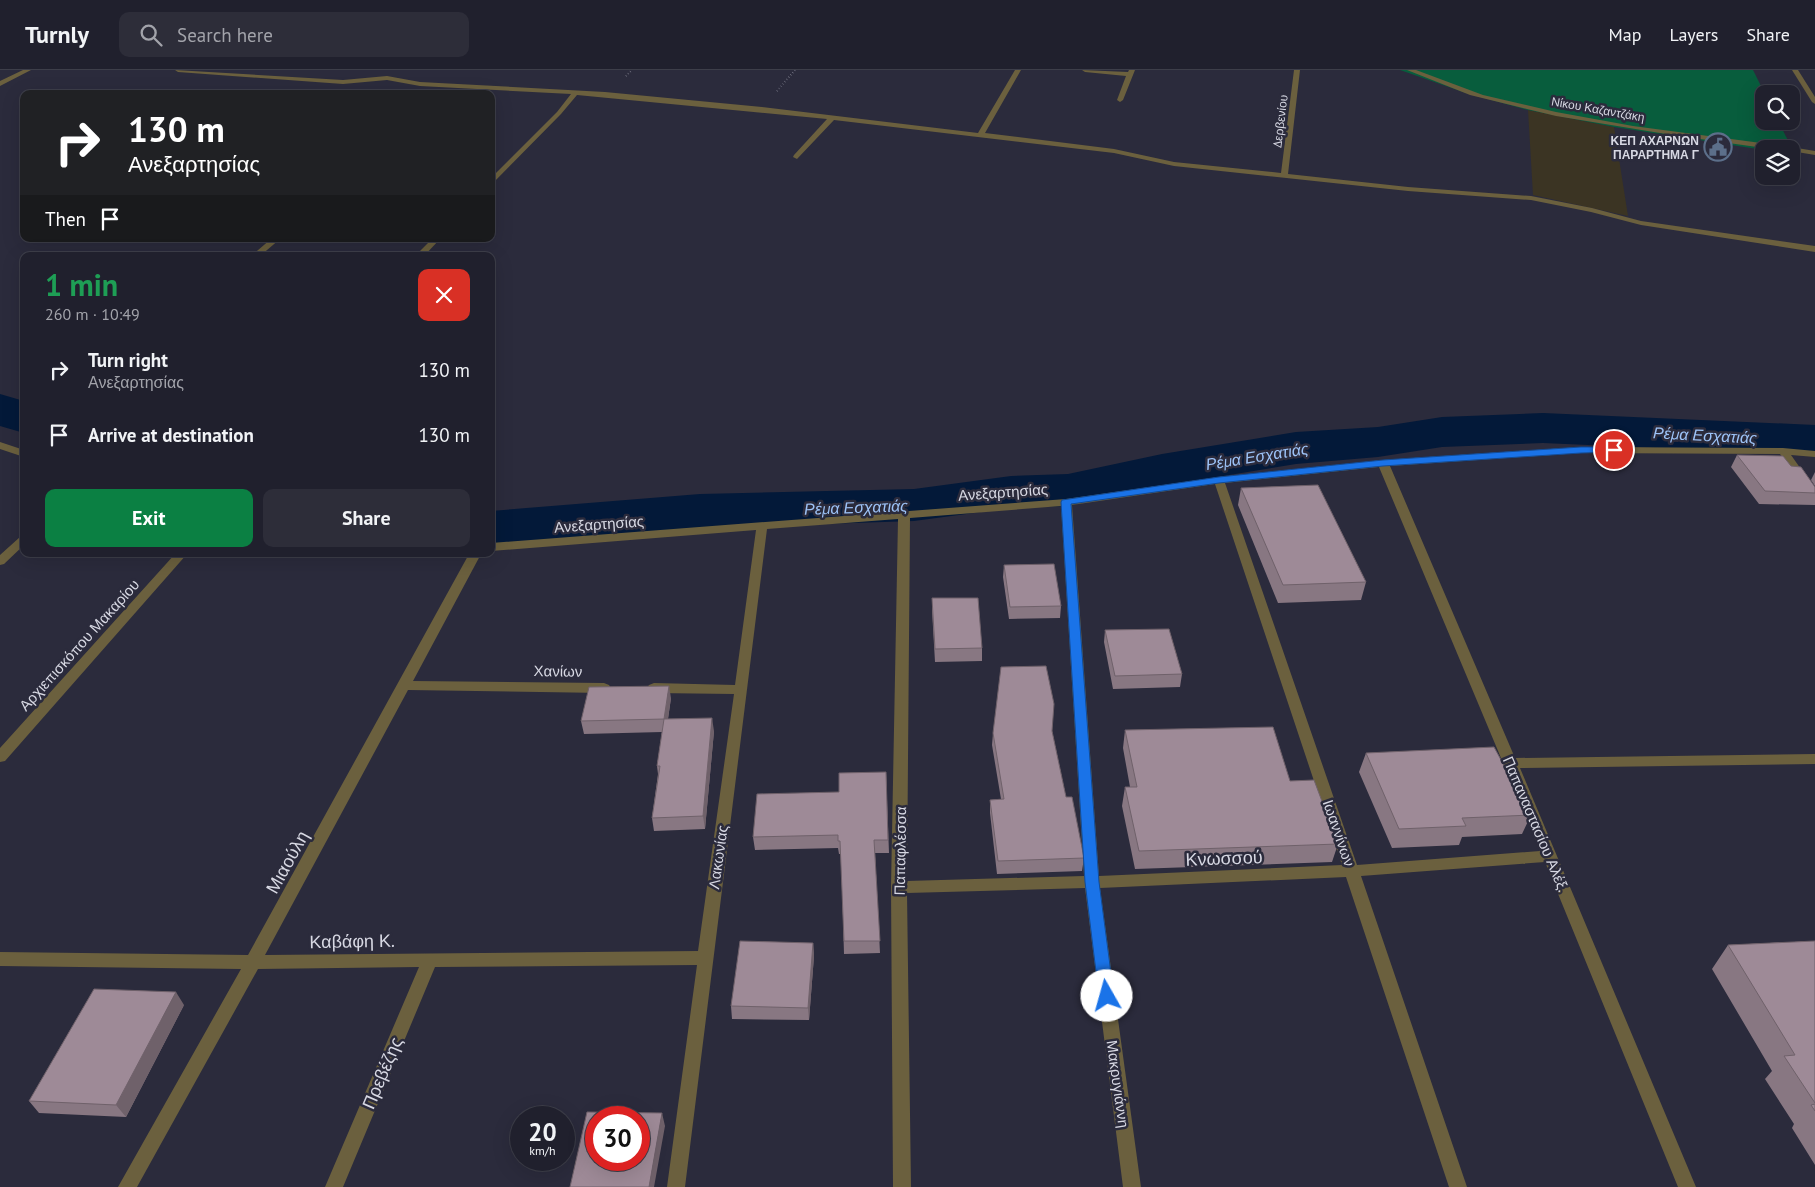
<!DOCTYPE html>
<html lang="en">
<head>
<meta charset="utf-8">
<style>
	:root { --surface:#20202d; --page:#2d2d39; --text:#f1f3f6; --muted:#a2a3aa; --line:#3d3e49; --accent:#0b8043 }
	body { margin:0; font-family:"PT Sans",sans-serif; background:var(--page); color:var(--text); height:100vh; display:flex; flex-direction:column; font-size:19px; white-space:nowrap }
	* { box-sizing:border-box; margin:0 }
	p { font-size:16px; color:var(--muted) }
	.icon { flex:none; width:28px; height:28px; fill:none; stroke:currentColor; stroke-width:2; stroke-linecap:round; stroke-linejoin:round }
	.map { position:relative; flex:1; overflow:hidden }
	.side { position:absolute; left:20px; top:182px; width:475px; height:305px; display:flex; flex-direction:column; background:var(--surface); border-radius:10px; box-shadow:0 5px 20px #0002,0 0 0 1px var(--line) }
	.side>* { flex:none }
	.guide { position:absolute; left:20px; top:20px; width:475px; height:152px; border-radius:10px; box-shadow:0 5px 20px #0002,0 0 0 1px var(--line); background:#202124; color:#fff; overflow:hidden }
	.buttons { position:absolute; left:1755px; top:15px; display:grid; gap:10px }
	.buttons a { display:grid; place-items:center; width:45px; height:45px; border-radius:10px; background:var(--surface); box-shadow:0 5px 20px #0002,0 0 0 1px var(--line); font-size:25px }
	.speed { position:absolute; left:510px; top:1036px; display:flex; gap:10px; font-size:25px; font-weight:700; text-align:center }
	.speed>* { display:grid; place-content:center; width:65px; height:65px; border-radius:50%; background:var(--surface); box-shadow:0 5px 20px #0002,0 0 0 1px var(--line); line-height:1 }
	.speed small { font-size:12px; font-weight:400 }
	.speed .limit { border:8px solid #d22; background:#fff; color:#111 }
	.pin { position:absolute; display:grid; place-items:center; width:42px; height:42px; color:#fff; margin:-21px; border:2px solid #fff; border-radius:50%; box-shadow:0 1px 5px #0007 }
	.me { position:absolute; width:55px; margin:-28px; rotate:353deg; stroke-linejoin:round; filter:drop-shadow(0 0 4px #0008) }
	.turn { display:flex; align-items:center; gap:18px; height:105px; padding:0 25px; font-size:22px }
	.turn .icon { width:65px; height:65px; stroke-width:2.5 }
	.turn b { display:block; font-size:35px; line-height:42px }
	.then { display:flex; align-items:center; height:48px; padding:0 25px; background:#0003; gap:10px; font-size:19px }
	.round { display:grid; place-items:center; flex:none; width:52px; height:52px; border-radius:10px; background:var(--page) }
	.summary { display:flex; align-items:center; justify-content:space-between; height:85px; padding:0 25px }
	h1 { font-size:30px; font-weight:600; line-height:38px; color:#1e9e55 }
	.action { display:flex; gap:10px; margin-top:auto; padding:10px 25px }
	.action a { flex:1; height:58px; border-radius:10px; background:var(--accent); color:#fff; font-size:20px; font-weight:600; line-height:58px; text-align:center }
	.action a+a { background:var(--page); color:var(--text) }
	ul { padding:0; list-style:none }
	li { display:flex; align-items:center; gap:15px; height:65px; padding:0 25px }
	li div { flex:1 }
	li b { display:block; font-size:19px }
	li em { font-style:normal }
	header { display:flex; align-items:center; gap:30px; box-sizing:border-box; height:70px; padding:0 25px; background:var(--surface); border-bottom:1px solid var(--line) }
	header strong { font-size:24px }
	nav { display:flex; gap:28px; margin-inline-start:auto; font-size:18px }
	.search { width:350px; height:45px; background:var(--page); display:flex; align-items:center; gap:12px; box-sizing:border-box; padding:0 18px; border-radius:10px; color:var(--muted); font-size:19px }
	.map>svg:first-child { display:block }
</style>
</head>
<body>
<header>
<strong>Turnly</strong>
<div class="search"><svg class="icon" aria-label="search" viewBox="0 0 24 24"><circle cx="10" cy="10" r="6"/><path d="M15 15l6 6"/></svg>Search here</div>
<nav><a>Map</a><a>Layers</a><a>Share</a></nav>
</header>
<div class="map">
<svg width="1815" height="1117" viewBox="0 0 1815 1117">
	<rect width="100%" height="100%" fill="#2b2b3c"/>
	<path fill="#3b3423" d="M 1528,40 L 1614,57 L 1628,146 L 1533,125 Z"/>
	<path fill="#085d3d" d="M 1400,0 L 1753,0 L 1765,24 L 1764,51 L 1778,51 L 1795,84 L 1791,84 L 1791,79 L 1764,80 L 1614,57 L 1528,40 L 1466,23 Z"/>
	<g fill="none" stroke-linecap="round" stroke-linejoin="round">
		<path fill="#031939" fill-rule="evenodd" d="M 0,324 L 24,331 L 24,363 L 0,356 Z
			M 1543,343 L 1815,355 L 1815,385 L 1543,373 L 1442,377 L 1378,387 L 1296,394 L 1162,416 L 1068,436 L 1011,438 L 914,451 L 700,458 L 491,475 L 491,441 L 700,424 L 914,419 L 1011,406 L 1068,404 L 1162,384 L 1296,362 L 1378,357 L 1442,347 Z"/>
		<path stroke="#858593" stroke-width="2" stroke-dasharray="0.5 2.5" stroke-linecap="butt" d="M 626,6 L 632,0
			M 777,21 L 795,0"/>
		<path fill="#6b603e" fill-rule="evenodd" d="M 23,0 L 31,0 L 0,16 L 0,11 Z
			M 175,0 L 343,10 L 387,6 L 420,12 L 605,22 L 762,37 L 978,63 L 1015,0 L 1021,0 L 985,63 L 1114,79 L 1174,92 L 1281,103 L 1294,0 L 1300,0 L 1288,104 L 1408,117 L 1531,126 L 1592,138 L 1641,151 L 1815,176 L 1815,182 L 1641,155 L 1591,142 L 1531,130 L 1408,121 L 1174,96 L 1114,83 L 834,50 L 797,89 L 793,87 L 794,85 L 827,49 L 577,25 L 561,44 L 491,115 L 491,108 L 557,42 L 571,24 L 420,16 L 387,10 L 343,14 L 178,2 Z
			M 1082,0 L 1128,2 L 1129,0 L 1135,0 L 1123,30 L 1120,32 L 1117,30 L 1126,6 L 1085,2 Z
			M 1407,0 L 1416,0 L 1483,25 L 1556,42 L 1633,56 L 1791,77 L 1815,81 L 1815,85 L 1791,81 L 1791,79 L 1771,79 L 1672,65 L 1556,46 L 1470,25 Z
			M 1792,0 L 1798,0 L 1815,27 L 1815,34 L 1812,32 Z
			M 271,169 L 280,169 L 260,186 L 251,186 Z
			M 432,169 L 440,169 L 424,186 L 415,186 Z
			M 0,372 L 24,380 L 24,387 L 0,379 Z
			M 1581,377 L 1783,378 L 1815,381 L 1815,387 L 1791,385 L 1815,419 L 1815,430 L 1811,429 L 1780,384 L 1581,383 L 1390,396 L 1515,688 L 1815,684 L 1815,694 L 1520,698 L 1696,1117 L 1678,1117 L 1545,792 L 1361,806 L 1467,1117 L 1449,1117 L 1346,807 L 1100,818 L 1141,1117 L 1123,1117 L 1085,818 L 907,823 L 911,1117 L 893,1117 L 891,817 L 898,449 L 767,459 L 685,1117 L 667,1117 L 697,895 L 435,897 L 343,1117 L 325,1117 L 419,897 L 258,899 L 137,1117 L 118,1117 L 241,899 L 0,896 L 0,882 L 248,885 L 469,484 L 481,484 L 413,611 L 604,613 L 609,615 L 611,618 L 609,621 L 604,623 L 408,620 L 265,885 L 698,881 L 734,624 L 654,623 L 649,621 L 647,618 L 649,615 L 654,613 L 735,615 L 756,460 L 491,481 L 491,473 L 1066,429 L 1219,407 L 1383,390 ZM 1379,397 L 1540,781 L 1357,795 L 1225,413 ZM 1215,414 L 1342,795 L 1099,806 L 1072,435 ZM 1061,436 L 1084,806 L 907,811 L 910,448 Z
			M 24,466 L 24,475 L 4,494 L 0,495 L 0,485 L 20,467 Z
			M 175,484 L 187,484 L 5,691 L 0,692 L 0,678 Z"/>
	</g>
	<path fill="#887782" d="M 1737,385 L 1791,396 L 1815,417 L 1815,435 L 1759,434 L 1731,397 Z
		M 1815,402 L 1815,416 L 1811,410 Z
		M 1241,418 L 1366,512 L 1361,530 L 1278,533 L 1238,435 Z
		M 1004,495 L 1061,536 L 1060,548 L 1009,549 L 1003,507 Z
		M 932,528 L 982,578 L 982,591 L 935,592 L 932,540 Z
		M 1105,560 L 1182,604 L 1180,617 L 1113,619 L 1104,572 Z
		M 671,628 L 668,649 L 714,661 L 705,759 L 654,761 L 652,748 L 658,704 L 657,696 L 662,662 L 584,664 L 581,651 Z
		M 1125,660 L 1290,711 L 1338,774 L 1332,792 L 1135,799 L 1122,736 L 1125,717 L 1130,717 L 1123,678 Z
		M 1052,661 L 1066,727 L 1084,788 L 1082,801 L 997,804 L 990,743 L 990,730 L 1001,729 L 992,675 L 993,663 Z
		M 1366,683 L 1531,745 L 1522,764 L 1462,767 L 1459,775 L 1392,778 L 1359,702 Z
		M 886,702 L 889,783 L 875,783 L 880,883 L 844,884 L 841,784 L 839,784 L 838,778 L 755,780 L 753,767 L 839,722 Z
		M 1815,871 L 1815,1095 L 1792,1058 L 1794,1054 L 1765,1009 L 1772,1001 L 1712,899 L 1728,875 Z
		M 813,873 L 814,886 L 809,950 L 732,949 L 731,936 Z
		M 184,935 L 126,1047 L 39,1043 L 29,1031 Z"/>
	<path fill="#6f616a" d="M 669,616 L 671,628 L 666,662 L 664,649 Z
		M 712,648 L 714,661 L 705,759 L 703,746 Z
		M 813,873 L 814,886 L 809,950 L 808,938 Z
		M 176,922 L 184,935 L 126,1047 L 116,1035 Z
		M 662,1043 L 665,1056 L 654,1117 L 649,1117 Z"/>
	<path fill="#9e8a97" stroke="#6f616a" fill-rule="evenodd" d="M 1737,385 L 1783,386 L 1791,396 L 1801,397 L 1815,417 L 1815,423 L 1765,421 Z
		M 1318,415 L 1366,512 L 1283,515 L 1241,418 Z
		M 1054,494 L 1061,536 L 1010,537 L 1004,495 Z
		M 932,528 L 978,528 L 982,578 L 935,579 Z
		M 1169,559 L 1182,604 L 1115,606 L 1105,560 Z
		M 1046,596 L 1054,634 L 1052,661 L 1066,727 L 1072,727 L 1084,788 L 998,791 L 990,730 L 1004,729 L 993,663 L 1001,597 Z
		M 669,616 L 664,649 L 581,651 L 589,617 Z
		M 712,648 L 703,746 L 652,748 L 660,696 L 657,696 L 664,649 Z
		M 1273,657 L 1290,711 L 1314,710 L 1338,774 L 1139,781 L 1125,717 L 1137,717 L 1125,660 Z
		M 1494,677 L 1531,745 L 1462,748 L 1466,756 L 1399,759 L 1366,683 Z
		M 886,702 L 888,770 L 874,770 L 880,871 L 844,871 L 840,771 L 838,771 L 838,765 L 753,767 L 757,724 L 839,722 L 839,703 Z
		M 740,871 L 813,873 L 808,938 L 731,936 Z
		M 1815,871 L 1815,1033 L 1784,986 L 1795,985 L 1728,875 Z
		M 94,919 L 176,922 L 116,1035 L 29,1031 Z
		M 1815,1034 L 1815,1041 L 1811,1035 Z
		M 587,1042 L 662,1043 L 649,1117 L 570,1117 ZM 596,1048 L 639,1048 L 639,1090 L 596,1090 Z"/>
	<path fill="#1a73e8" stroke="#114b97" d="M 1581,377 L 1614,377 L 1619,380 L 1614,382 L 1581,383 L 1383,396 L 1219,413 L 1071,434 L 1099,812 L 1114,926 L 1112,931 L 1107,933 L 1102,931 L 1099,926 L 1085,812 L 1061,432 L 1062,430 L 1219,407 L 1383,390 Z"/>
	<defs>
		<g id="civic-ring" transform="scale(1.4375)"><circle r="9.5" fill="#2b2b3c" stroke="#5c6f8a" stroke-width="1.5"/><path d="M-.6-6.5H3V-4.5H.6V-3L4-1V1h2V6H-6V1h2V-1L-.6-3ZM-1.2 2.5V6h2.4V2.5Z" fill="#5c6f8a"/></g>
	</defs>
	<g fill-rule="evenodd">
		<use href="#civic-ring" x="1718" y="77"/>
	</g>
	<g text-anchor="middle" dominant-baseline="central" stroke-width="5" stroke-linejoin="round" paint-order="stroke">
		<g font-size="12" fill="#d7d8e3" stroke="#2b2b3c">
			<text transform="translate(1598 39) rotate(10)">Νίκου Καζαντζάκη</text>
			<text transform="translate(1280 51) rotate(-83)">Δερβενίου</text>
		</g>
		<g font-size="12" font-weight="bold" fill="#d7d8e3" stroke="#2b2b3c" text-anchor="end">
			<text x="1699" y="70">ΚΕΠ ΑΧΑΡΝΩΝ<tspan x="1699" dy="14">ΠΑΡΑΡΤΗΜΑ Γ</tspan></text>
		</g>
		<g font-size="15" fill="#d7d8e3" stroke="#2b2b3c">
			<text transform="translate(1003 422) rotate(-4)">Ανεξαρτησίας</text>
			<text transform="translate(599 454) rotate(-4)">Ανεξαρτησίας</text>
			<text transform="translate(79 575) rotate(-48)">Αρχιεπισκόπου Μακαρίου</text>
			<text transform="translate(558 601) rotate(1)">Χανίων</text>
			<text transform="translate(1536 754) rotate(67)">Παπαναστασίου Αλέξ.</text>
			<text transform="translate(1339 763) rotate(71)">Ιωαννίνων</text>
			<text transform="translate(900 781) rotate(-89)">Παπαφλέσσα</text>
			<text transform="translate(718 787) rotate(-82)">Λακωνίας</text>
			<text transform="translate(1118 1014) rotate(82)">Μακρυγιάννη</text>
		</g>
		<g font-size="16" font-style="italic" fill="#9dc3f8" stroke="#2b2b3c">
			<text transform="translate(1705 365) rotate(3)">Ρέμα Εσχατιάς</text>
			<text transform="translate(1257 386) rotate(-9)">Ρέμα Εσχατιάς</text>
			<text transform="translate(856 437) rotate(-2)">Ρέμα Εσχατιάς</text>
		</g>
		<g font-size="18" fill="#d7d8e3" stroke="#2b2b3c">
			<text transform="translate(1224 788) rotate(-2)">Κνωσσού</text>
			<text transform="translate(287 792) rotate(-61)">Μιαούλη</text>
			<text transform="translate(352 871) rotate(-1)">Καβάφη Κ.</text>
			<text transform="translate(382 1003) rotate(-67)">Πρεβέζης</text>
		</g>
	</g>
</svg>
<div class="buttons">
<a><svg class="icon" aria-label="search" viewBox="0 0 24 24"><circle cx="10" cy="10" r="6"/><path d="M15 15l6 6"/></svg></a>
<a><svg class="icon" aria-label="layers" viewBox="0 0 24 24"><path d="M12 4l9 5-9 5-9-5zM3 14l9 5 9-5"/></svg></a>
</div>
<div class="speed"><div>20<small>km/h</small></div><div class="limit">30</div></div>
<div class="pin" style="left:1614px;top:380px;background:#d93025"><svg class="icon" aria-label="arrive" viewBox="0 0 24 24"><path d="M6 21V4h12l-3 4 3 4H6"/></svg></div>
<svg class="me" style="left:1107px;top:926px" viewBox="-20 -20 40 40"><circle r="19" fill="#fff"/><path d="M0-13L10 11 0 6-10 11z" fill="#1a73e8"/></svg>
<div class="guide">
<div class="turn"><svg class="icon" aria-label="right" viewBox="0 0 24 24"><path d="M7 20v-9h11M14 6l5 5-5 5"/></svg><div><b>130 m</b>Ανεξαρτησίας</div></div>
<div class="then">Then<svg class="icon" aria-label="arrive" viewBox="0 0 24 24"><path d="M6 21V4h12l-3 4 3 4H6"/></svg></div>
</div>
<section class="side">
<div class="summary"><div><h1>1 min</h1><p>260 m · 10:49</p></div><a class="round" style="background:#d93025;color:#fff"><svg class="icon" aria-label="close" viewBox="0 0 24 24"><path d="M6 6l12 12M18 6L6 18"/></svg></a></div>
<ul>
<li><svg class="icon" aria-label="right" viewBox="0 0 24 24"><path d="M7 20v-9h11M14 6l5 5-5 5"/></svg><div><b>Turn right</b><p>Ανεξαρτησίας</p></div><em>130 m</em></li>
<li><svg class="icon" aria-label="arrive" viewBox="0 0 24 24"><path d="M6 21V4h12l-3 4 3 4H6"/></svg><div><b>Arrive at destination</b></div><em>130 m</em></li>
</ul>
<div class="action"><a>Exit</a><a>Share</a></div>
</section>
</div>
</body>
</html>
